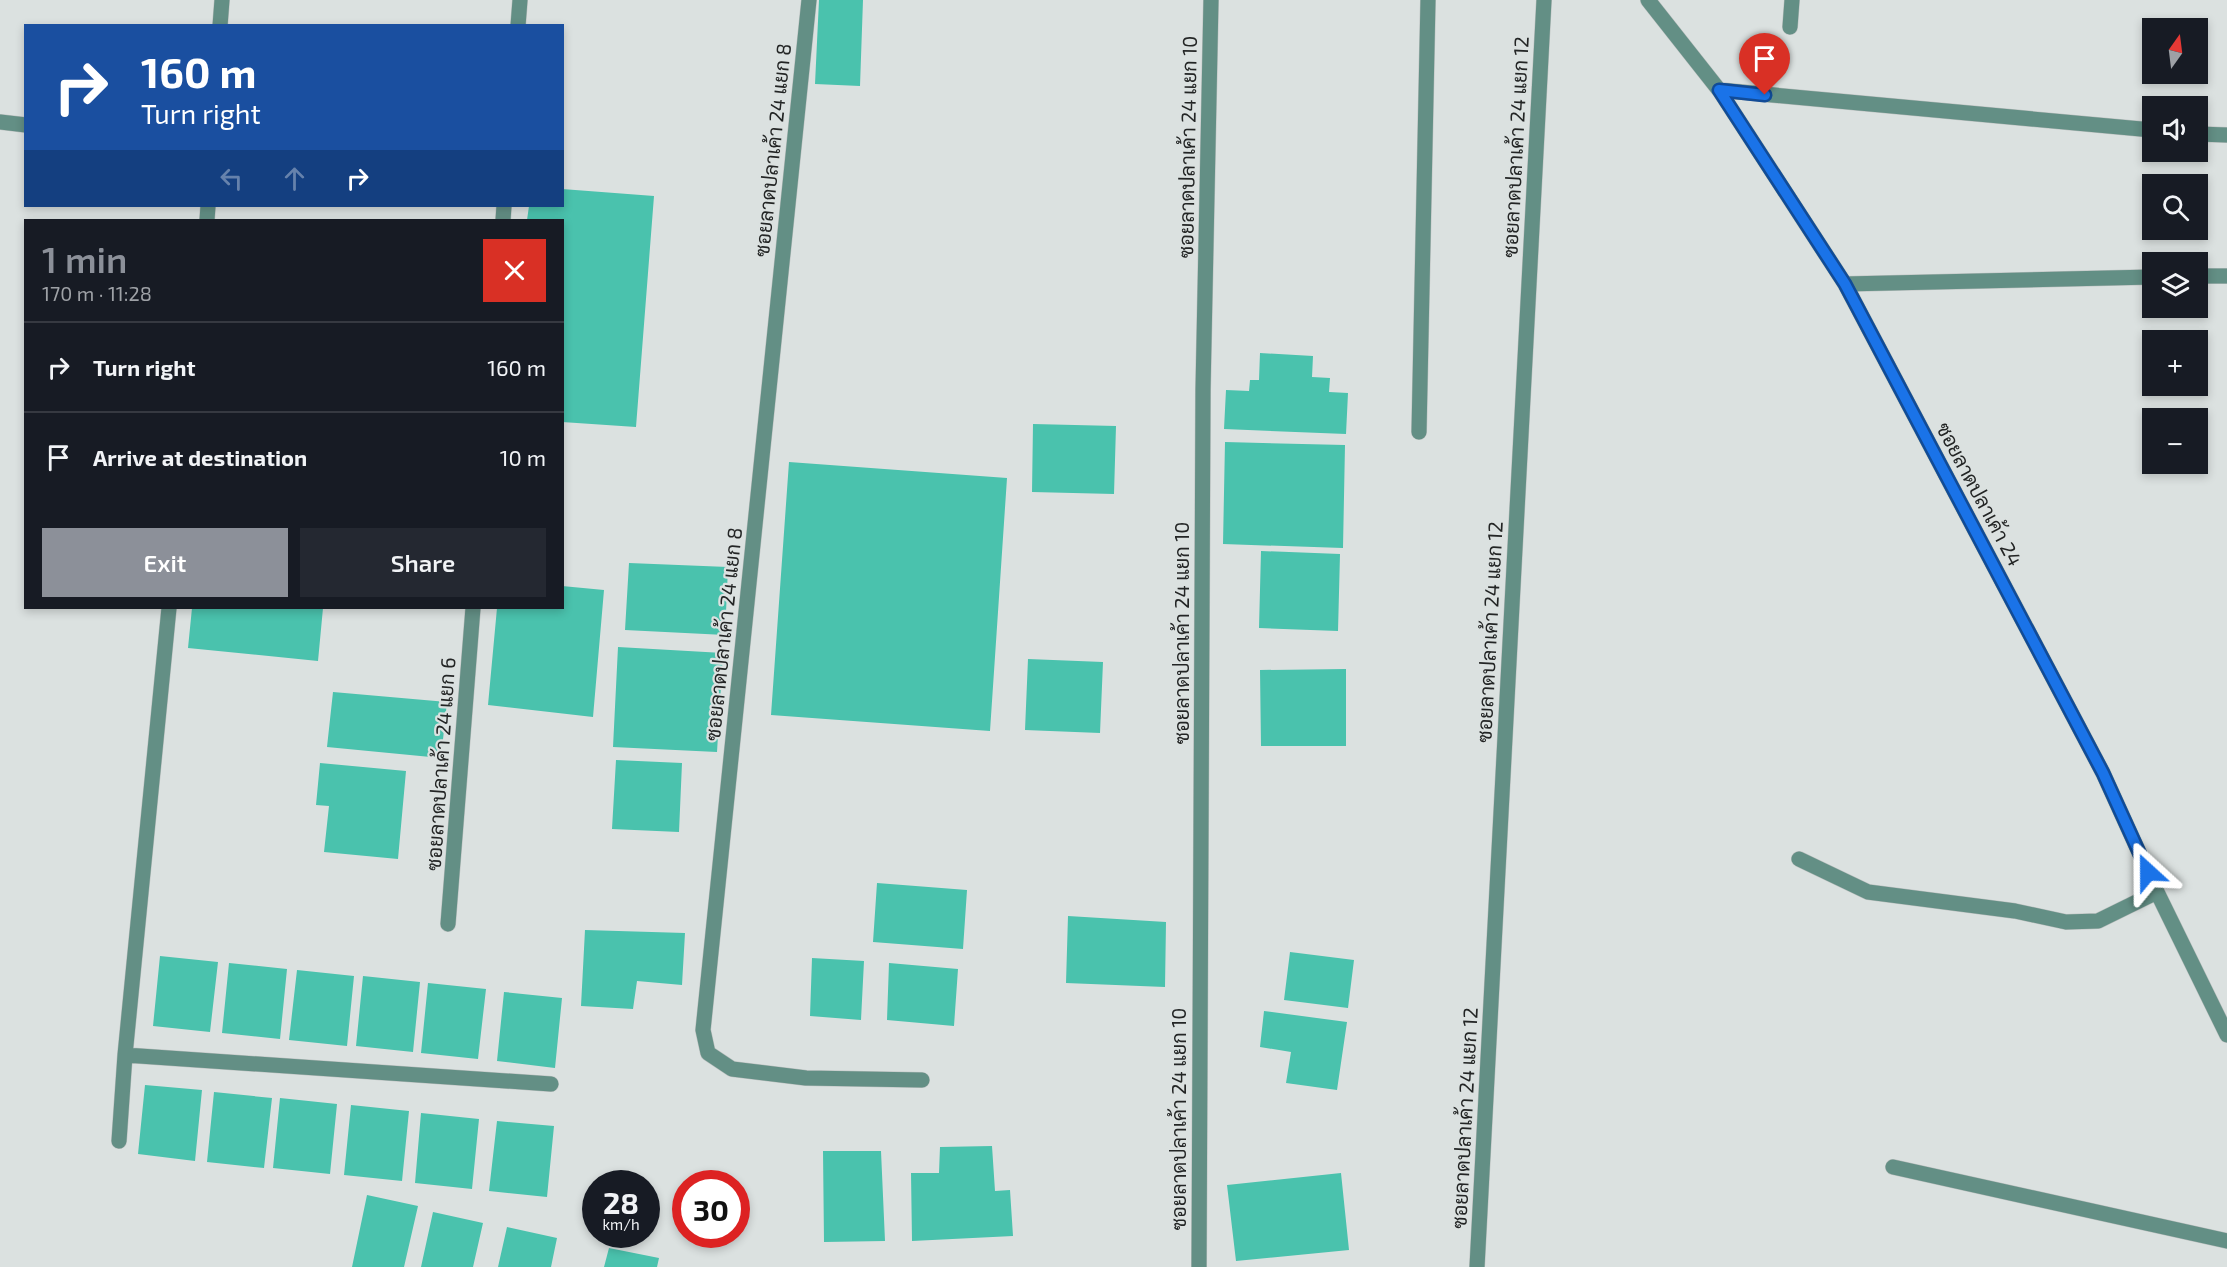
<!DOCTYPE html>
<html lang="en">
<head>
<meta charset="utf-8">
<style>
	:root { --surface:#171b24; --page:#242831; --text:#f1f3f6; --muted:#9ea1a6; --line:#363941; --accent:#8c9099 }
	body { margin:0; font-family:"Exo 2",Sarabun,sans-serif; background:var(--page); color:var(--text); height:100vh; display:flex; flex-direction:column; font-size:22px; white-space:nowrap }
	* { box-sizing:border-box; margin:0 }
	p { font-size:20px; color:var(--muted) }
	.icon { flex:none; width:33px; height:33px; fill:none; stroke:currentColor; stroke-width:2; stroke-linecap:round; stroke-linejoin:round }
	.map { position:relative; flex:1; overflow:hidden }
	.sheet { position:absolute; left:24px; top:219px; width:540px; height:390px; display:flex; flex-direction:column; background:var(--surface); border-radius:0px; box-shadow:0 3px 9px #0003 }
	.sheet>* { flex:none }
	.top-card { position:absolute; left:24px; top:24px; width:540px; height:183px; border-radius:0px; box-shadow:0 3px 9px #0003; background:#1a4fa0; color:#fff; overflow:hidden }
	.needle { width:39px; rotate:14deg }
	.fabs { position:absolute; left:2142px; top:18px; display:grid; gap:12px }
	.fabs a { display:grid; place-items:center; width:66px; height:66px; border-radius:0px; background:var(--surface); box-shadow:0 3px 9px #0003; font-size:30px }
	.speed { position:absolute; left:582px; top:1170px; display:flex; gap:12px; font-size:30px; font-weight:700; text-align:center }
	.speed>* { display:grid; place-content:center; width:78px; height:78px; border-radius:50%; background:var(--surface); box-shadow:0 3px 9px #0003; line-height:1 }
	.speed small { font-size:15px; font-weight:400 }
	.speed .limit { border:9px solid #d22; background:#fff; color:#111 }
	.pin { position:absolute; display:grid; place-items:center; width:51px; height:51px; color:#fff; margin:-62px -26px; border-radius:50% 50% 50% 0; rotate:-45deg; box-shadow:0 0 6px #0007 }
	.pin .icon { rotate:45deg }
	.me { position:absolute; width:66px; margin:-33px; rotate:336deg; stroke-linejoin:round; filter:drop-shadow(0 0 4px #0008) }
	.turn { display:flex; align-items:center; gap:21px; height:126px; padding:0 18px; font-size:27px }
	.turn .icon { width:78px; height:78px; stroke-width:2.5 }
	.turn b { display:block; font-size:42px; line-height:51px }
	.lanes { display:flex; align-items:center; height:57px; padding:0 18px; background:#0003; justify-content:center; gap:30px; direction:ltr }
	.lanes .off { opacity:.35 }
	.round { display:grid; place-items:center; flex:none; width:63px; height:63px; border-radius:0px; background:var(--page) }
	.overview { display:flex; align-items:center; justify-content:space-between; height:102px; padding:0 18px }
	h1 { font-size:36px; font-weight:600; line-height:45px; color:var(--accent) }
	.primary-button { display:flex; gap:12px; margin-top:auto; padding:12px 18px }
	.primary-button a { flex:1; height:69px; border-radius:0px; background:var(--accent); color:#fff; font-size:24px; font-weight:600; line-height:69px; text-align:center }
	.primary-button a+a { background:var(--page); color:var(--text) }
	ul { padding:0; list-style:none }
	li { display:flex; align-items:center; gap:18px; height:90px; padding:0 18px; border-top:2px solid var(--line) }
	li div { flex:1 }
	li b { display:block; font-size:22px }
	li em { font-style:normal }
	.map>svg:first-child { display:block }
</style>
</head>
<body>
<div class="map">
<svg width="2227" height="1267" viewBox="0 0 2227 1267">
	<rect width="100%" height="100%" fill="#dbe1e0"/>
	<path fill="#4ac2ad" d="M 819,0 L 863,0 L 860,86 L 815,84 Z
		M 562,189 L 654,196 L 636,427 L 562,422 L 562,220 L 527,220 L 529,206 L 562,206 Z
		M 1260,353 L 1313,356 L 1312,377 L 1330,378 L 1329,392 L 1348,393 L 1346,434 L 1224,429 L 1226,390 L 1249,391 L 1250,380 L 1259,380 Z
		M 1033,424 L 1116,426 L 1114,494 L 1032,492 Z
		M 1225,442 L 1345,445 L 1343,548 L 1223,544 Z
		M 789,462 L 1007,478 L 990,731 L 771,715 Z
		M 1261,551 L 1340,554 L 1338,631 L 1259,628 Z
		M 629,563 L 728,567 L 725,635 L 625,630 Z
		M 562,586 L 604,590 L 593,717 L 488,705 L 497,608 L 562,608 Z
		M 192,608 L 323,608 L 318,661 L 188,648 Z
		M 618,647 L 723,653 L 717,752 L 613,747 Z
		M 1028,659 L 1103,662 L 1100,733 L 1025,730 Z
		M 1346,669 L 1346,746 L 1261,746 L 1260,670 Z
		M 333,692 L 447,702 L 441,758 L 327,747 Z
		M 616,760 L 682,763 L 679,832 L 612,829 Z
		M 320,763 L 406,771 L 398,859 L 324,852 L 329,806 L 316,805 Z
		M 877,883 L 967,890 L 963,949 L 873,942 Z
		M 1068,916 L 1166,922 L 1165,987 L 1066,983 Z
		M 585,930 L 685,933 L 682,985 L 637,981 L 633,1009 L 581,1006 Z
		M 1290,952 L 1354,960 L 1348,1008 L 1284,1000 Z
		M 160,956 L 218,962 L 210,1032 L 153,1026 Z
		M 812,958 L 864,961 L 861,1020 L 810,1016 Z
		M 229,963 L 287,969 L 280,1039 L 222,1033 Z
		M 889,963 L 958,969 L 954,1026 L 887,1020 Z
		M 297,970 L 354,976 L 347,1046 L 289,1040 Z
		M 363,976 L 420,982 L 413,1052 L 356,1046 Z
		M 428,983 L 486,989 L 478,1059 L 421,1053 Z
		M 504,992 L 562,998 L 555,1068 L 497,1061 Z
		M 1264,1011 L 1347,1022 L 1337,1090 L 1286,1083 L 1291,1052 L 1260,1047 Z
		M 145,1085 L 202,1090 L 195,1161 L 138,1154 Z
		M 214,1092 L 272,1098 L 264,1168 L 207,1162 Z
		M 280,1098 L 337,1104 L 330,1174 L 273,1168 Z
		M 351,1105 L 409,1111 L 402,1181 L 344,1175 Z
		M 421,1113 L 479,1119 L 472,1189 L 415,1183 Z
		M 497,1121 L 554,1126 L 547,1197 L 489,1191 Z
		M 992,1146 L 995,1191 L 1010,1190 L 1013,1236 L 912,1241 L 911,1173 L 939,1173 L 940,1147 Z
		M 823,1151 L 881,1151 L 885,1241 L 824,1242 Z
		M 1341,1173 L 1349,1250 L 1236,1261 L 1227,1185 Z
		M 367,1195 L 418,1206 L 404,1267 L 352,1267 Z
		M 433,1212 L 483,1223 L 473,1267 L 421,1267 Z
		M 507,1227 L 557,1238 L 551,1267 L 498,1267 Z
		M 609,1248 L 659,1258 L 657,1267 L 604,1267 Z"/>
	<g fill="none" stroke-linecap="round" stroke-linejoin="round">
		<g stroke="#babfbe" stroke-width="16">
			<path id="minor" d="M 809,0 L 703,1030 L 708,1053 L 732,1069 L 806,1078 L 922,1080
				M 1648,0 L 1719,90 L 1845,284 L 2103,773 L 2157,892 L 2227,1035
				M 220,26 L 222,0
				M 518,26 L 520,0
				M 1790,27 L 1792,0
				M 1719,90 L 2152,130
				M 0,122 L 26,125
				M 2198,134 L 2227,135
				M 207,220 L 208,206
				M 503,220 L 504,206
				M 2198,276 L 2227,276
				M 1845,284 L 2152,277
				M 1419,432 L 1428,0
				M 1799,859 L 1868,892 L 2015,911 L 2066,922 L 2098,921 L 2157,892
				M 448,924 L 473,608
				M 125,1055 L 551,1084
				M 119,1141 L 125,1055 L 169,608
				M 1893,1167 L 2227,1241
				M 1199,1267 L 1203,390 L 1211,0
				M 1477,1267 L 1544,0"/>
		</g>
		<use href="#minor" stroke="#638f85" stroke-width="15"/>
	</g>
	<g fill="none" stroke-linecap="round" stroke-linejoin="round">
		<g stroke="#114b97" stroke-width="15">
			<path id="route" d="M 1765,95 L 1719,90 L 1845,284 L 2103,773 L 2148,872"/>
		</g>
		<use href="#route" stroke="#1a73e8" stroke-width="10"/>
	</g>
	<g text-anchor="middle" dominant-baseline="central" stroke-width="4.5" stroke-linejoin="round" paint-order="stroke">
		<g font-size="20" fill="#232525" stroke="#dbe1e0">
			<text transform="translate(1187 147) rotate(-89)">ซอยลาดปลาเค้า 24 แยก 10</text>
			<text transform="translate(1515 147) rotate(-87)">ซอยลาดปลาเค้า 24 แยก 12</text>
			<text transform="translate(772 150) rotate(-84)">ซอยลาดปลาเค้า 24 แยก 8</text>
			<text transform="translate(1980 494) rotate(62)">ซอยลาดปลาเค้า 24</text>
			<text transform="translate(1489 632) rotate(-87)">ซอยลาดปลาเค้า 24 แยก 12</text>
			<text transform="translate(1181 633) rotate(-90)">ซอยลาดปลาเค้า 24 แยก 10</text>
			<text transform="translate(723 634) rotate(-84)">ซอยลาดปลาเค้า 24 แยก 8</text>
			<text transform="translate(440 764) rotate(-86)">ซอยลาดปลาเค้า 24 แยก 6</text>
			<text transform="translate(1464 1118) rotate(-87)">ซอยลาดปลาเค้า 24 แยก 12</text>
			<text transform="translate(1178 1119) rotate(-90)">ซอยลาดปลาเค้า 24 แยก 10</text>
		</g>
	</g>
</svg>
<div class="fabs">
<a><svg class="needle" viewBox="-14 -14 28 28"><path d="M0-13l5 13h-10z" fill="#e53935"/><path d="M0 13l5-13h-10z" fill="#9ea1a6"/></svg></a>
<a><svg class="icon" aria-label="sound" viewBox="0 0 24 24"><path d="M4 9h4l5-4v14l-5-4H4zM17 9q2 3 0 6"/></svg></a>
<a><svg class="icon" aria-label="search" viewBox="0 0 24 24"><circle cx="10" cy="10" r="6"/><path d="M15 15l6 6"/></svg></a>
<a><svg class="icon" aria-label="layers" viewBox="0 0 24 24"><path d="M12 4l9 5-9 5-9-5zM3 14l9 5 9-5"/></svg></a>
<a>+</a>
<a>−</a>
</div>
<div class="speed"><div>28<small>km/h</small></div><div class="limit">30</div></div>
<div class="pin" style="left:1765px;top:95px;background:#d93025"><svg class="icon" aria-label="arrive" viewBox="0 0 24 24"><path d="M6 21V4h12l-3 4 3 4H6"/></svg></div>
<svg class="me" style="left:2148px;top:872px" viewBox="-20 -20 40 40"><path d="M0-17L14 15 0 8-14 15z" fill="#1a73e8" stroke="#fff" stroke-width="4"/></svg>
<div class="top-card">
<div class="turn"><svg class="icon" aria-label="right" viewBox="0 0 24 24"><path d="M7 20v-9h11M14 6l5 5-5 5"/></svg><div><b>160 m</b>Turn right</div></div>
<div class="lanes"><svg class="icon off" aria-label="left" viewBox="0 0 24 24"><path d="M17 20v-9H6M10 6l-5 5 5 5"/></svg><svg class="icon off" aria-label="ahead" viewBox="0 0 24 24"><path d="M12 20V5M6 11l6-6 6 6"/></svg><svg class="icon" aria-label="right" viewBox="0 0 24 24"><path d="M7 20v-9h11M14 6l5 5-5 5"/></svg></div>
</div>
<section class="sheet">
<div class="overview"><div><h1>1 min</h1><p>170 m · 11:28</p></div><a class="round" style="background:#d93025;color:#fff"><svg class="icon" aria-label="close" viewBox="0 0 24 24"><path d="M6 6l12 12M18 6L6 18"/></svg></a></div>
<ul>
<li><svg class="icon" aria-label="right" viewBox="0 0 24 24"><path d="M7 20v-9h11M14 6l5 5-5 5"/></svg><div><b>Turn right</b></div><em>160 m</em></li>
<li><svg class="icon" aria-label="arrive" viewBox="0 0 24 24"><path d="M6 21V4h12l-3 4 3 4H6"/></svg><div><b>Arrive at destination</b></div><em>10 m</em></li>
</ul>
<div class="primary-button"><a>Exit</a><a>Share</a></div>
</section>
</div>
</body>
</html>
